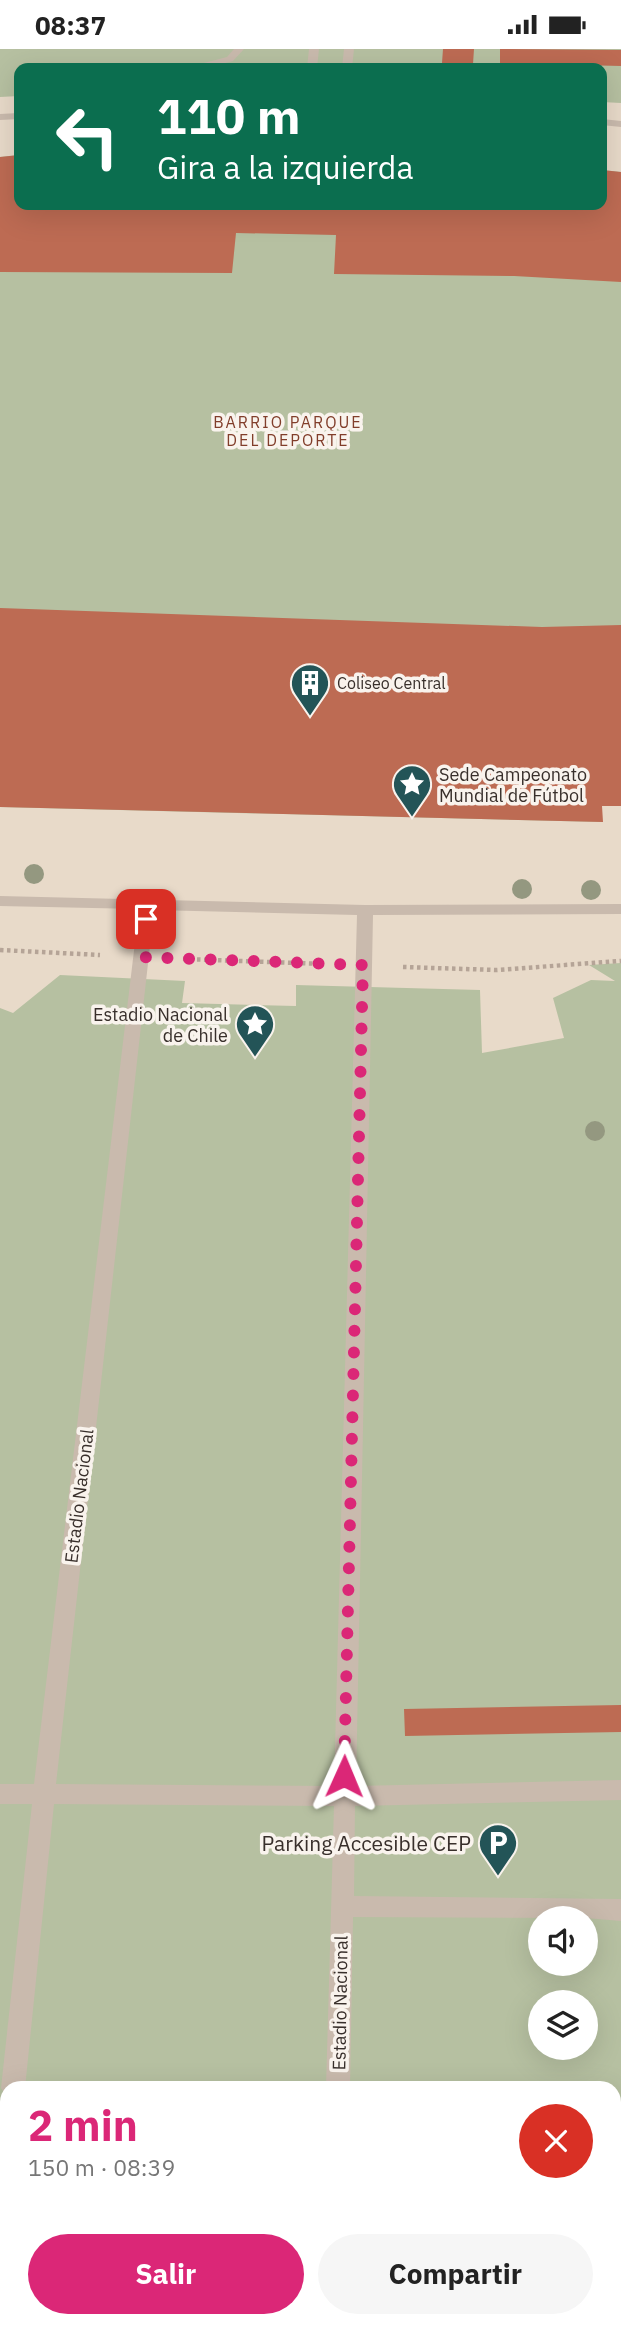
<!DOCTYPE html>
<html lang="es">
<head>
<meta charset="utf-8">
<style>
	:root { --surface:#fff; --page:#f6f6f6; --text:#222; --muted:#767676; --accent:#db2777 }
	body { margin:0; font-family:"IBM Plex Sans",sans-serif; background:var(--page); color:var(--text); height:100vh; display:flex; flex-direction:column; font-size:26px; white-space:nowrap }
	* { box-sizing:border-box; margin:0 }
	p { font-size:23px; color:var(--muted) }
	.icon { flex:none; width:38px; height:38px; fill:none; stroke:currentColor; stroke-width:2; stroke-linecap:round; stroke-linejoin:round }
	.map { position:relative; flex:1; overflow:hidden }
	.sheet { position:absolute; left:0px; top:2032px; width:621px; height:247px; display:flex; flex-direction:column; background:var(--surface); border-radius:21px 21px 0 0; box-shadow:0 7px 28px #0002 }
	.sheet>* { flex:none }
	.guide { position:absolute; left:14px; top:14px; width:593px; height:147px; border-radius:14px; box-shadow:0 7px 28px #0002; background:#0b6e4f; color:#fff; overflow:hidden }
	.fabs { position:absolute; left:528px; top:1857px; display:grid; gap:14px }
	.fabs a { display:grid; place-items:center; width:70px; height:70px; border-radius:50%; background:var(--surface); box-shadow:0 7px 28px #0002; font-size:35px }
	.pin { position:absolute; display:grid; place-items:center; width:60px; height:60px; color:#fff; margin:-30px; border-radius:14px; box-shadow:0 4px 10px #0006 }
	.me { position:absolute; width:77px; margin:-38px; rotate:1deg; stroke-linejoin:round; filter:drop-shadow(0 0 5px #0008) }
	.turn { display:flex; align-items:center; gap:24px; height:147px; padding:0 28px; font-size:32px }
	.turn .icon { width:91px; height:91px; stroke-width:2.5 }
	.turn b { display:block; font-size:49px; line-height:60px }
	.round { display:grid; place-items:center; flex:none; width:74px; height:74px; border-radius:37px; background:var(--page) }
	.summary { display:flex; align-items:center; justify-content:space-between; height:119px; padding:0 28px }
	h1 { font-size:42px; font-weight:700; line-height:52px; color:var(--accent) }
	.cta { display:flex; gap:14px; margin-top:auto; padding:14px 28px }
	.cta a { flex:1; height:80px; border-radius:42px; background:var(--accent); color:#fff; font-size:28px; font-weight:700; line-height:80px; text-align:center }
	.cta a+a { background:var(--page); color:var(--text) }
	.status { display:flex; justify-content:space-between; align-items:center; height:49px; padding:0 35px; background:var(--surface); direction:ltr }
	.status svg { height:19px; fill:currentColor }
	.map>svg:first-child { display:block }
</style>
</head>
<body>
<div class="status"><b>08:37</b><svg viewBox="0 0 49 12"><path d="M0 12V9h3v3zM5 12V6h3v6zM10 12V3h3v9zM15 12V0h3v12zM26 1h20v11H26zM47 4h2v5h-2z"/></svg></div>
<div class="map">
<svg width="621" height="2278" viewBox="0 0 621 2278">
	<rect width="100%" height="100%" fill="#f2e9e1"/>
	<path fill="#b6c0a1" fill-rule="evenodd" d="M 0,0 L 621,0 L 621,2278 L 0,2278 ZM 19,19 L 602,19 L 602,156 L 19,156 ZM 541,1869 L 586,1869 L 586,1914 L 541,1914 ZM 541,1953 L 586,1953 L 586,1998 L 541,1998 ZM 7,2039 L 614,2039 L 614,2272 L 7,2272 Z"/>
	<path fill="#e8dac9" d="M 19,47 L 19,106 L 0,108 L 0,48 Z
		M 602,53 L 621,54 L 621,123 L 602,121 Z
		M 602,757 L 621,757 L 621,914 L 589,916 L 615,932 L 591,931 L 553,949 L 564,989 L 482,1004 L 480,941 L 296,936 L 296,957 L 182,954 L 185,932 L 60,926 L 13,964 L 0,959 L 0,758 L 602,773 Z"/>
	<path fill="#bd6b53" d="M 443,0 L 474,0 L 473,15 L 442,14 Z
		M 500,0 L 621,1 L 621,17 L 500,14 Z
		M 19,106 L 19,156 L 602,156 L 602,121 L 621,123 L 621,233 L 514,227 L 334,225 L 336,186 L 236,184 L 232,224 L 0,223 L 0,108 Z
		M 0,559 L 542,578 L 621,576 L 621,757 L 602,757 L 603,773 L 0,758 Z
		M 621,1656 L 621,1683 L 405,1687 L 404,1660 Z
		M 621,2071 L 621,2278 L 464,2278 L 463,2272 L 614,2272 L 614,2072 Z"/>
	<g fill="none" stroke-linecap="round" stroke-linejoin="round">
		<path stroke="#b5a497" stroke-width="4.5" stroke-dasharray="3.5 3.5" stroke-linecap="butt" d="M 0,901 L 100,906
			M 183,910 L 324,915
			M 403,918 L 496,921 L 621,912"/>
		<path stroke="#b5a497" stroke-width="5" stroke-dasharray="4.5 4.5" stroke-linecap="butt" d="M 433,2272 L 434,2278"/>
		<path fill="#c9baad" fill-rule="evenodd" d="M 234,0 L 244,0 L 233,12 L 206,19 L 50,18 L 55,15 L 200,15 L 227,8 Z
			M 309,0 L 319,0 L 317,19 L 307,19 Z
			M 344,0 L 354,0 L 352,19 L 342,19 Z
			M 19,64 L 19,70 L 0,71 L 0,65 Z
			M 602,70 L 621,72 L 621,78 L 602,76 Z
			M 0,847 L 365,856 L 621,855 L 621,865 L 373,866 L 356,1737 L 621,1731 L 621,1751 L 355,1757 L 354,1847 L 621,1850 L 621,1872 L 586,1869 L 353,1868 L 350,2039 L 326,2039 L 334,1757 L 54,1755 L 25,2039 L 7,2039 L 7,2048 L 1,2039 L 32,1755 L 0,1755 L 0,1735 L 34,1735 L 139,860 L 0,857 ZM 154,861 L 357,866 L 334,1737 L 56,1735 Z
			M 7,2078 L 7,2164 L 0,2167 L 0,2081 Z
			M 321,2272 L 346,2272 L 347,2278 L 321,2278 Z"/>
	</g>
	<g fill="#949880">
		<circle cx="34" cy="825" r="10"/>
		<circle cx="522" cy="840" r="10"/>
		<circle cx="591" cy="841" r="10"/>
		<circle cx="595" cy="1082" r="10"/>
	</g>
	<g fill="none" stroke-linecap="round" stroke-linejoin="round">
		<path stroke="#db2777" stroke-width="12" stroke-dasharray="0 21.6" d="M 146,870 L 141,908 L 363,916 L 344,1727"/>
	</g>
	<defs>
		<g id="building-pin" transform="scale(2.0125)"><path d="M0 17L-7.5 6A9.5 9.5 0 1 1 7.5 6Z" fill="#235457" stroke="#f9f3ed"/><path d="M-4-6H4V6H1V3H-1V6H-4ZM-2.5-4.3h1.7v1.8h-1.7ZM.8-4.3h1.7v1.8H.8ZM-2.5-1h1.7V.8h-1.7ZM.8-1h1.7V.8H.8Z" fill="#fff"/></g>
		<g id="sight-pin" transform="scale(2.0125)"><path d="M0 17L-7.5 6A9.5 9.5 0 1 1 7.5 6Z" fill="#235457" stroke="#f9f3ed"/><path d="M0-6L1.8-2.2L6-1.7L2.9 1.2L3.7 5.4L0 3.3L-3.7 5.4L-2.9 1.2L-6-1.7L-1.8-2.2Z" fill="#fff"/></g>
		<g id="parking-pin" transform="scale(2.0125)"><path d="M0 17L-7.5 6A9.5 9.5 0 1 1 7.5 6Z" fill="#235457" stroke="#f9f3ed"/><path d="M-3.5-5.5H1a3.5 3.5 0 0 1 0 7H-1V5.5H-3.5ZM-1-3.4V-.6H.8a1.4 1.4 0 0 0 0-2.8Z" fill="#fff"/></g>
	</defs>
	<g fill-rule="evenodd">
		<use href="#building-pin" x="310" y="634"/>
		<use href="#sight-pin" x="412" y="735"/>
		<use href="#sight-pin" x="255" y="975"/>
		<use href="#parking-pin" x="498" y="1794"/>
	</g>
	<g text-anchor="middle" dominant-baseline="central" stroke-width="7" stroke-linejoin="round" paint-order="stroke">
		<g font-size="16" letter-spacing="2" fill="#813d2a" stroke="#f9f3ed">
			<text x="288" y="373">BARRIO PARQUE<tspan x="288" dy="18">DEL DEPORTE</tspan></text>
		</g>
		<g font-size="16" fill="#382f2b" stroke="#f9f3ed" text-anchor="start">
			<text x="337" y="634">Coliseo Central</text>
		</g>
		<g font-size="18" fill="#382f2b" stroke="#f9f3ed" text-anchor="start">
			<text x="439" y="725">Sede Campeonato<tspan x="439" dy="21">Mundial de Fútbol</tspan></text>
			<text x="228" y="965" text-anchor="end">Estadio Nacional<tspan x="228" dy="21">de Chile</tspan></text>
		</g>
		<g font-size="18" fill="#382f2b" stroke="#f9f3ed">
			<text transform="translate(79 1447) rotate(-83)">Estadio Nacional</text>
			<text transform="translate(340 1954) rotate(-89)">Estadio Nacional</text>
		</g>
		<g font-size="21" fill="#382f2b" stroke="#f9f3ed" text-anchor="end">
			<text x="471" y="1794">Parking Accesible CEP</text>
		</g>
	</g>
</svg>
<div class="fabs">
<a><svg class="icon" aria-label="sound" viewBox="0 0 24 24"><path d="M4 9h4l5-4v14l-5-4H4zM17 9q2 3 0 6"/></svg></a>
<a><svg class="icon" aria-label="layers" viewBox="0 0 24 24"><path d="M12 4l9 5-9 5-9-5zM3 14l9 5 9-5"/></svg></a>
</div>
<div class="pin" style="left:146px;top:870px;background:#d93025"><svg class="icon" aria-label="arrive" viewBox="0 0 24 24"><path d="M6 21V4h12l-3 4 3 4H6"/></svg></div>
<svg class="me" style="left:344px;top:1727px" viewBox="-20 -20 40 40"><path d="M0-17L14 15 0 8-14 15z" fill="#db2777" stroke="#fff" stroke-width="4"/></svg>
<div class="guide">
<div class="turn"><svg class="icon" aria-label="left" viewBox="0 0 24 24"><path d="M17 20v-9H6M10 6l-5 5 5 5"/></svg><div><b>110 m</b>Gira a la izquierda</div></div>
</div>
<section class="sheet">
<div class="summary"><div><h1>2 min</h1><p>150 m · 08:39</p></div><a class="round" style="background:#d93025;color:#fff"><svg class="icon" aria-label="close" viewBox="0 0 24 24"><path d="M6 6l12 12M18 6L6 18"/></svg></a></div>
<div class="cta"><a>Salir</a><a>Compartir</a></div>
</section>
</div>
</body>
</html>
